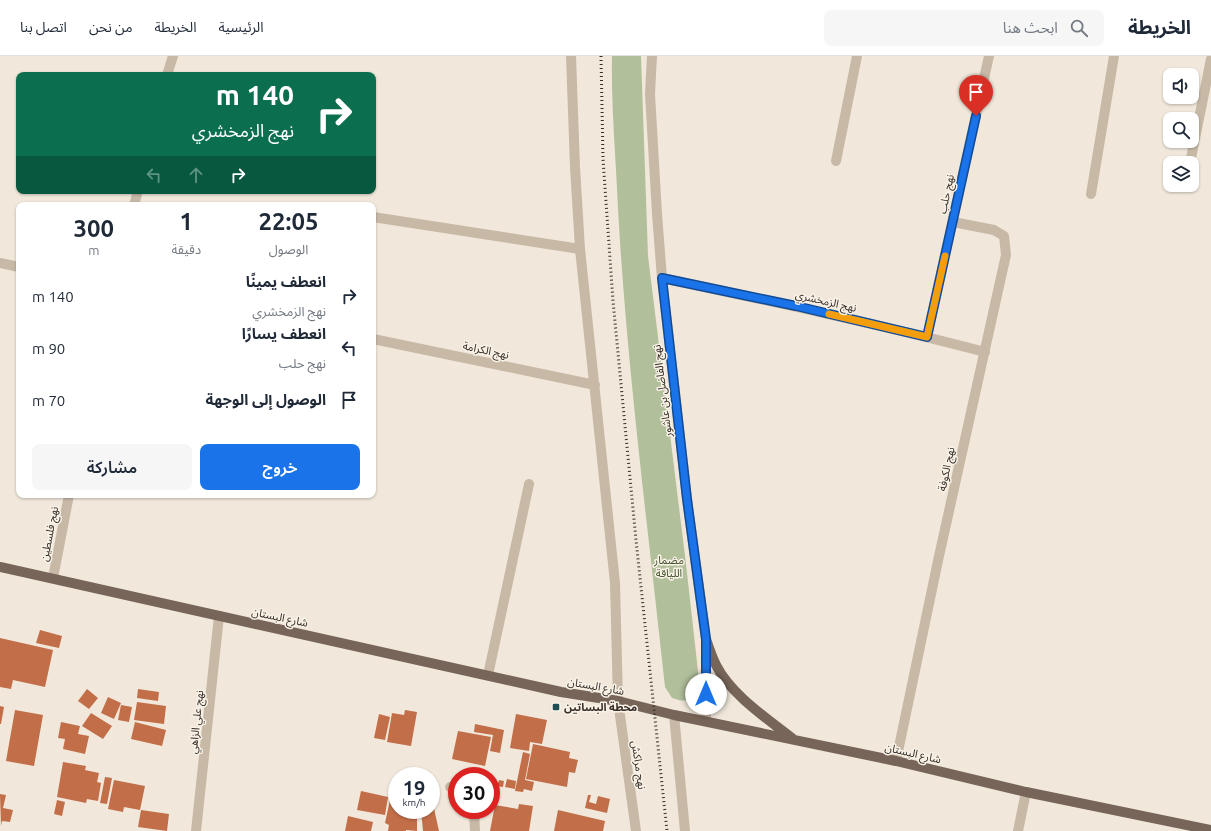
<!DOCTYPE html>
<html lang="ar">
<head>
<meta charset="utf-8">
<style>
	:root { --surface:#fff; --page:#f6f6f7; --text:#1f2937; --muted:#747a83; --line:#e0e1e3; --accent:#1a73e8 }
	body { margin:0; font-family:Ubuntu,"Noto Sans Arabic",sans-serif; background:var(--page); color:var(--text); direction:rtl; height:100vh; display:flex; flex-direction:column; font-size:15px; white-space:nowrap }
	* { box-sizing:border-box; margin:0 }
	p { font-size:13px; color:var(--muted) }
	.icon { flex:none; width:22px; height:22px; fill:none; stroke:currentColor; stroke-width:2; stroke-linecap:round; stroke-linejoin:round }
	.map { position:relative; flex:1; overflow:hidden; direction:ltr }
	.side { position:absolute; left:16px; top:146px; width:360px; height:296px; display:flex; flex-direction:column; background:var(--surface); border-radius:8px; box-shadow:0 1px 3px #0004; direction:rtl }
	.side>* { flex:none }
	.hud { position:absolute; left:16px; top:16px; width:360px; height:122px; border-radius:8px; box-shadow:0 1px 3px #0004; direction:rtl; background:#0b6e4f; color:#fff; overflow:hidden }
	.tools { position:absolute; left:1163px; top:12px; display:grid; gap:8px }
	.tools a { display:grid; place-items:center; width:36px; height:36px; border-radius:8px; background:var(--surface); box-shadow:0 1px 3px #0004; font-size:20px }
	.speed { position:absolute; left:388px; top:711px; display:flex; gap:8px; font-size:20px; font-weight:700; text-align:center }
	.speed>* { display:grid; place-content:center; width:52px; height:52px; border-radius:50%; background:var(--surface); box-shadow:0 1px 3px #0004; line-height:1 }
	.speed small { font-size:10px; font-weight:400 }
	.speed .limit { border:6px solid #d22; background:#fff; color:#111 }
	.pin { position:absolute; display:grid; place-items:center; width:34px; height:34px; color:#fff; margin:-41px -17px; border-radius:50% 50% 50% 0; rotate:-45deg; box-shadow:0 0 4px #0007 }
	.pin .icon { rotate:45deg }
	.me { position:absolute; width:44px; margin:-22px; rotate:0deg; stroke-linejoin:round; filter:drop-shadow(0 0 3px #0008) }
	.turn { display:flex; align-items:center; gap:14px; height:84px; padding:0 16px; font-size:18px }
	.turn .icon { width:52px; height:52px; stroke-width:2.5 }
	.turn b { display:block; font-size:28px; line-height:34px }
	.lanes { display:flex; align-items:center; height:38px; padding:0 16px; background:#0003; justify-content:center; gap:20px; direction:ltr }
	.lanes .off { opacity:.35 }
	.eta { display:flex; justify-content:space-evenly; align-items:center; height:68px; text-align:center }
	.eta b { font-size:24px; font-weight:600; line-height:28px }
	.button { display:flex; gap:8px; margin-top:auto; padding:8px 16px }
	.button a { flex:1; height:46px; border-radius:8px; background:var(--accent); color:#fff; font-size:16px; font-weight:600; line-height:46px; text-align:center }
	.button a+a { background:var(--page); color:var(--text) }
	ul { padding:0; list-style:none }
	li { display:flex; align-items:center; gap:12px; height:52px; padding:0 16px }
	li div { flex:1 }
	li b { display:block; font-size:15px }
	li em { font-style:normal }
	header { display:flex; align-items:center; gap:24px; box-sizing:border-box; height:56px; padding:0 20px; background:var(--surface); border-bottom:1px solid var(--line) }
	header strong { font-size:19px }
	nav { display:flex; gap:22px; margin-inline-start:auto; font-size:14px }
	.search { width:280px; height:36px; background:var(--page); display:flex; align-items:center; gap:10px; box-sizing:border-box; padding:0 14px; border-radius:8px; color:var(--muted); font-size:15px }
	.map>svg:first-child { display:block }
</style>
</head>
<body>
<header>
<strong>الخريطة</strong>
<div class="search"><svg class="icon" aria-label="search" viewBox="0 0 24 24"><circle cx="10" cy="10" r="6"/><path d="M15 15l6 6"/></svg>ابحث هنا</div>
<nav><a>الرئيسية</a><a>الخريطة</a><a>من نحن</a><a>اتصل بنا</a></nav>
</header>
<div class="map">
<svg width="1211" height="775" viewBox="0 0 1211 775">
	<rect width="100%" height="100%" fill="#f1e8db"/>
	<path fill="#b1bf9b" d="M 612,0 L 641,0 L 648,200 L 686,508 L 700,633 C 689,645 687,647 672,642 L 665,631 C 648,472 627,313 618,153 C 616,102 611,51 612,0 Z"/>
	<path fill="#c26e48" d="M 40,574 L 62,580 L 59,592 L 36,587 Z
		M 0,582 L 53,594 L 45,631 L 13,624 L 11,633 L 0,631 Z
		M 87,633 L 98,642 L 89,653 L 78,645 Z
		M 138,633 L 159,636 L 158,645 L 137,642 Z
		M 108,641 L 121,647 L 114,663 L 101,657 Z
		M 137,646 L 166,650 L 164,668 L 134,664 Z
		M 121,649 L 132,651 L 129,666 L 118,664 Z
		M 0,650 L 4,651 L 1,668 L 0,668 Z
		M 15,654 L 43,659 L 34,710 L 6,705 Z
		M 405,654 L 417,656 L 411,690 L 387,686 L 392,657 L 404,659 Z
		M 91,657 L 112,670 L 103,683 L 82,670 Z
		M 379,658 L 390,661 L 385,684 L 374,682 Z
		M 516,658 L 547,664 L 542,688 L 530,686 L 529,695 L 510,692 Z
		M 61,666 L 80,670 L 78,678 L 89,680 L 85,698 L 63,693 L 65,683 L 58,682 Z
		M 135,666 L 166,674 L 162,690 L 131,683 Z
		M 475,668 L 504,674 L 500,697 L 490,695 L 493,679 L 474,676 Z
		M 458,675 L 491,681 L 485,710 L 452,703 Z
		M 533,688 L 570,696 L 569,702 L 578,704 L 575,717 L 569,716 L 567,731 L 526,723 Z
		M 523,696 L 530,698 L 525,724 L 534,726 L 532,735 L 524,733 L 523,736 L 515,735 Z
		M 63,706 L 86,710 L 85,714 L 99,717 L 97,726 L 101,727 L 98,745 L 87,743 L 86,747 L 57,741 Z
		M 105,721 L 112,722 L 107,748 L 100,747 Z
		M 507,723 L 516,725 L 515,733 L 505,731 Z
		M 114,724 L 145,730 L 140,754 L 124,751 L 123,756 L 108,753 Z
		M 499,724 L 504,725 L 503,731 L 497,730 Z
		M 491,732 L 498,733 L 496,739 L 491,738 Z
		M 361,735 L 388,741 L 385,759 L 357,754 Z
		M 397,735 L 397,754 L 417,754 L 417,775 L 406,774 L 406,775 L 388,775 L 389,769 L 385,767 L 391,739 Z
		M 0,738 L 6,739 L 3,752 L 13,754 L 10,766 L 2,765 L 1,770 Z
		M 588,739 L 591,739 L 589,746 L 596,748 L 598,740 L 610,743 L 607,757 L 585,752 Z
		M 57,744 L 65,746 L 62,760 L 54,758 Z
		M 433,748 L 439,775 L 423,775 L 421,754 L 431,754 L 431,749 Z
		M 519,748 L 533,750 L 529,775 L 490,775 L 495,749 L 518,753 Z
		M 141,754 L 169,758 L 167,775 L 138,771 Z
		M 558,754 L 605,765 L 603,775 L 554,775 Z
		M 348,760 L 373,766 L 371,775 L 345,775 Z"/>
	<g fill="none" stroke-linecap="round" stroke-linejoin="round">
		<path stroke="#c8b9a7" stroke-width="10" d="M 571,0 L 575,111 L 580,193 L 615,527 L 618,645 L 636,775
			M 652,0 L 650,38 L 657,158 L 662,222 L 687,443 L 706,583 L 706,665
			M 167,19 L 173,0
			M 836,105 L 857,0
			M 1190,107 L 1211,3
			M 1091,138 L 1114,0
			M 134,149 L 138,135
			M 373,161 L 580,193
			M 0,207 L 19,211
			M 662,222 C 770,245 878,268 985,296
			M 927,281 L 989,0
			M 373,283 L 595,329
			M 53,522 L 69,439
			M 488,619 L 529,428
			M 674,659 L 685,775
			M 896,705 L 939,500 L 1006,199 L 1004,180 L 994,174 L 953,166
			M 450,731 L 457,733
			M 474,754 L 475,775
			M 196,775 L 219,560
			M 1018,775 L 1026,736"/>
		<path stroke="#776559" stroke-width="10" d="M 0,511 L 561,636 L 618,645 L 674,659 L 896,705 L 1026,736 L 1211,774
			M 706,583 C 709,592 712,601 716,609 C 731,639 768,663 793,683"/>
		<path stroke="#352d28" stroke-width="3" stroke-dasharray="1 3" stroke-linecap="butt" d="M 601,0 L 603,103 L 613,245 L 636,484 L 667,775"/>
	</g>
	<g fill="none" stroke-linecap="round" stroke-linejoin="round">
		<g stroke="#114b97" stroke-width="10">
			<path id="route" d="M 706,638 L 706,583 L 687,443 L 662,222 L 796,250 L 927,281 L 976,60"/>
		</g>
		<use href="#route" stroke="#1a73e8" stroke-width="7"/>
		<path stroke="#f59e0b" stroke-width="7" d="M 829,258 L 927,281 L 945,200"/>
	</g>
	<rect fill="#1f4e55" stroke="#f9f2e7" stroke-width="1.5" x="552" y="647" width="8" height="8" rx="2"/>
	<g text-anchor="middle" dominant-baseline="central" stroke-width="3" stroke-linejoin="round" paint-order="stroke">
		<g font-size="11" fill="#352d28" stroke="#f9f2e7">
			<text transform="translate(946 138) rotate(-78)">نهج حلب</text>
			<text transform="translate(826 245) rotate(13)">نهج الزمخشري</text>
			<text transform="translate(486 294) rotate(12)">نهج الكرامة</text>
			<text transform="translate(662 335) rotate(-97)">نهج الفاضل بن عاشور</text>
			<text transform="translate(946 413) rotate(-78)">نهج الكوفة</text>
			<text transform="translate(49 478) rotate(-79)">نهج فلسطين</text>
			<text transform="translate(280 561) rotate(12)">شارع البستان</text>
			<text transform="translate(596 630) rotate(10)">شارع البستان</text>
			<text transform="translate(196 666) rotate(-84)">نهج علي الزاهي</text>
			<text transform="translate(913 697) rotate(13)">شارع البستان</text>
			<text transform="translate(639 709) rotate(82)">نهج مراكش</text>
		</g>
		<g font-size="11" fill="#42522c" stroke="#f9f2e7">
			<text x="669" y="504">مضمار<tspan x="669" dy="13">اللياقة</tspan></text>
		</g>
		<g font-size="11" font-weight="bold" fill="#352d28" stroke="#f9f2e7" text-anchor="start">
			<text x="564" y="651">محطة البساتين</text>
		</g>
	</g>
</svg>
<div class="tools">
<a><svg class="icon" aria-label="sound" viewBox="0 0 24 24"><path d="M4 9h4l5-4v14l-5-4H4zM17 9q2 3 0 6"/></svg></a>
<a><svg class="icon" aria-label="search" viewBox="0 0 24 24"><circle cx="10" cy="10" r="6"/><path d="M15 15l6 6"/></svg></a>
<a><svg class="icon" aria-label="layers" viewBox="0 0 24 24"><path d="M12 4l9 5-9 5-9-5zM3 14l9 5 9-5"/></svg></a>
</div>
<div class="speed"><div>19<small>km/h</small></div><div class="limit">30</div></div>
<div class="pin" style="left:976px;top:60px;background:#d93025"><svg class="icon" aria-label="arrive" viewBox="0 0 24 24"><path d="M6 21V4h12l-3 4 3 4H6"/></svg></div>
<svg class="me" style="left:706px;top:638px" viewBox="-20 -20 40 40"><circle r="19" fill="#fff"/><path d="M0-13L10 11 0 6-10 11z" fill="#1a73e8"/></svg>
<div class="hud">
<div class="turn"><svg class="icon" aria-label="right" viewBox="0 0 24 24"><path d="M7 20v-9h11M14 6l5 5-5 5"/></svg><div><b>140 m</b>نهج الزمخشري</div></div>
<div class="lanes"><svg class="icon off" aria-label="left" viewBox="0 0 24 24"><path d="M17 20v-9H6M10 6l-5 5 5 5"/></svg><svg class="icon off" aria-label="ahead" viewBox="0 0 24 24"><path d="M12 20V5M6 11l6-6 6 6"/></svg><svg class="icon" aria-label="right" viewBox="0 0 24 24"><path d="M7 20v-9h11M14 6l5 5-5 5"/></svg></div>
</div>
<section class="side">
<div class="eta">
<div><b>22:05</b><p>الوصول</p></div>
<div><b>1</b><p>دقيقة</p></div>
<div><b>300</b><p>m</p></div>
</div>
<ul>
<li><svg class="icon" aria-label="right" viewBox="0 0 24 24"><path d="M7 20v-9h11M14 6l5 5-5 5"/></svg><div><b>انعطف يمينًا</b><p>نهج الزمخشري</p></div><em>140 m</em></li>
<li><svg class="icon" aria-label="left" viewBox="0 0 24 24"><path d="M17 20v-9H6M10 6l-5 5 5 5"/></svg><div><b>انعطف يسارًا</b><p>نهج حلب</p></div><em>90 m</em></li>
<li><svg class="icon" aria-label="arrive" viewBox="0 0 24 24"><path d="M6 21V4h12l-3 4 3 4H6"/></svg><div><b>الوصول إلى الوجهة</b></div><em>70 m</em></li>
</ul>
<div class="button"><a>خروج</a><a>مشاركة</a></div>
</section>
</div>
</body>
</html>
